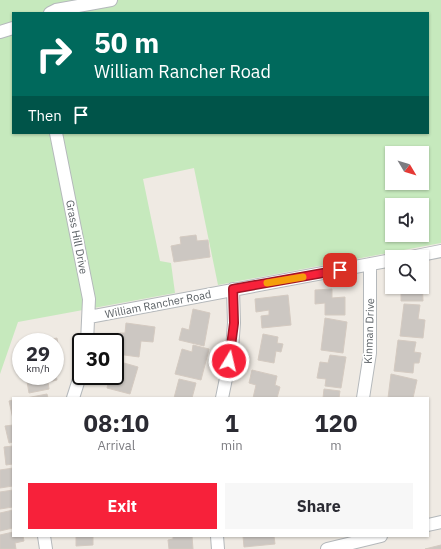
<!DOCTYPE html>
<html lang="en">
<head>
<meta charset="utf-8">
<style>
	:root { --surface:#fff; --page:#f7f7f7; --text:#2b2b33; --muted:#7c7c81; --accent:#f7213a }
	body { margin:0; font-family:"IBM Plex Sans",sans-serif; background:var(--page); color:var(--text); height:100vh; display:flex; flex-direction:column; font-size:15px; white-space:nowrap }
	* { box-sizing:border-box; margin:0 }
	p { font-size:13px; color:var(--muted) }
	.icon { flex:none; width:22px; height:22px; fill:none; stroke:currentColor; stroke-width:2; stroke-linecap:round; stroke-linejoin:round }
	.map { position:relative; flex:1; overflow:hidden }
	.details { position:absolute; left:12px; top:397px; width:417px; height:140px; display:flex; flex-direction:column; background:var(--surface); border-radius:0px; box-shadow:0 1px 3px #0004 }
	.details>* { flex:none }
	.guide { position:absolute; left:12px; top:12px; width:417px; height:122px; border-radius:0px; box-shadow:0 1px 3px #0004; background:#00695c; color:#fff; overflow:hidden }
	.needle { width:26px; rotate:128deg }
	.buttons { position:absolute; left:385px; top:146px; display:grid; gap:8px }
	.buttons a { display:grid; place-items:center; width:44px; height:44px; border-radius:0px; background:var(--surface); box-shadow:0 1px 3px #0004; font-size:20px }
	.speed { position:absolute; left:12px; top:333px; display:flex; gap:8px; font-size:20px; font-weight:700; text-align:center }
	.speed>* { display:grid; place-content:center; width:52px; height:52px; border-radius:50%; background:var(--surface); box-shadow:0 1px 3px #0004; line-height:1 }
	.speed small { font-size:10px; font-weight:400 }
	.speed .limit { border:2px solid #111; border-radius:6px; background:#fff; color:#111 }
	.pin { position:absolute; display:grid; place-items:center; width:34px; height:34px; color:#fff; margin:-17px; border-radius:8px; box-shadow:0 2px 6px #0006 }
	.me { position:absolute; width:44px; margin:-22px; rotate:9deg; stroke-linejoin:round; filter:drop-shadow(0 0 3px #0008) }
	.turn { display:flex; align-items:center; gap:14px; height:84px; padding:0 16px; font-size:18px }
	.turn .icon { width:52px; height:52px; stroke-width:2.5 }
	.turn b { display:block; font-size:28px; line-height:34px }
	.then { display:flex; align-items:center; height:38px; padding:0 16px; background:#0003; gap:8px; font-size:15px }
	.eta { display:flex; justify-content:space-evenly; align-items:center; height:68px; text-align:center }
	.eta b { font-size:24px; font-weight:700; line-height:28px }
	.button { display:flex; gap:8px; margin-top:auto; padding:8px 16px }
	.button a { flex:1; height:46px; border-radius:0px; background:var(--accent); color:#fff; font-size:16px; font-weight:700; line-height:46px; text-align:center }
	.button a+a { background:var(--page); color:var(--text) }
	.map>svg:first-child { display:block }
</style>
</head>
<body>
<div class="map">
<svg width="441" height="549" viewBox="0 0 441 549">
	<rect width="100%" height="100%" fill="#efeae3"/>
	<path fill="#c6e9bd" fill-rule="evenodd" d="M 0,0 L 441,0 L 441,243 L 218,285 L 194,168 L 143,179 L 160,261 L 171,263 L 175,293 L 18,322 L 0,374 ZM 13,13 L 428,13 L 428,133 L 13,133 ZM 392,153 L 422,153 L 422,183 L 392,183 ZM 392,205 L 422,205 L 422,235 L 392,235 Z"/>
	<path fill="#ccc7c2" stroke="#d4cac1" d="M 196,235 L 197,241 L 208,240 L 210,257 L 174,262 L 171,246 L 181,244 L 180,237 Z
		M 422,276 L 423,301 L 401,301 L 401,287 L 422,287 Z
		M 332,289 L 332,298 L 345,297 L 345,315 L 325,315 L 325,303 L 315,304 L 315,290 Z
		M 288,295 L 291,325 L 262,328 L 261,316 L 269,315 L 269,310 L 256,312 L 255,299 Z
		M 404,304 L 420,305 L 418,319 L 425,320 L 423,338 L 400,336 Z
		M 193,309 L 210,313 L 204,346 L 179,340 L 182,328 L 189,330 Z
		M 325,318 L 347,322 L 343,353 L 321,350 Z
		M 126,323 L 155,327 L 153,342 L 141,341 L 139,357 L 117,354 L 120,333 L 125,333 Z
		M 263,334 L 278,337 L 277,343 L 283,344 L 281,352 L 276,351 L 274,363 L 258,360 Z
		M 57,338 L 61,363 L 55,364 L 55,342 L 34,342 Z
		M 398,340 L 416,342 L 414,352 L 421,353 L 419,363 L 414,363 L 413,373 L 394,371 Z
		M 193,345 L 209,349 L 201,380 L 175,374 L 182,349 L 192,352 Z
		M 330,355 L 346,357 L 341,388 L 325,386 L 326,379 L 317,378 L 320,362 L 328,363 Z
		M 117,361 L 138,367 L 130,394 L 107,388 L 109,379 L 111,379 L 112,376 L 115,376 Z
		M 55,370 L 57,380 L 48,382 L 49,389 L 29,393 L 26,376 L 55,376 Z
		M 252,370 L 277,376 L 275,385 L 280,387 L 277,398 L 253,398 L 256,385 L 249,383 Z
		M 391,374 L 417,380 L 413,398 L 388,398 Z
		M 179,379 L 196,383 L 192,398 L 174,398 Z
		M 324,389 L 340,391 L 339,398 L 323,398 Z
		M 47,394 L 48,398 L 26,398 Z
		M 13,400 L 13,419 L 9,401 Z
		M 13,425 L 13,442 L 9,443 L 5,426 Z
		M 13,446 L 13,464 L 6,465 L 4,447 Z
		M 13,468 L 13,486 L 0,488 L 0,470 Z
		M 13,490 L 13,507 L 0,509 L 0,492 Z
		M 13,510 L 13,528 L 0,531 L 0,513 Z
		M 13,532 L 13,536 L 23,536 L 24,541 L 15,543 L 16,549 L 0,549 L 0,535 Z
		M 76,536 L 93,536 L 93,545 L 76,546 Z
		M 173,536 L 192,536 L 193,549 L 169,549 L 168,540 L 173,539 Z
		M 243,536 L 274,536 L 275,544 L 244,547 Z
		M 441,545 L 441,549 L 425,549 Z"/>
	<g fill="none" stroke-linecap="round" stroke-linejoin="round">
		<g stroke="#b4b8bb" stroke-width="14">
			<path id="street" d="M 50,13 L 56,10 L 111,0
				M 0,32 L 13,28
				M 56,133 L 89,299 L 87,342
				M 411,257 L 441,251
				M 89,317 L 392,260
				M 73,398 L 81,373
				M 222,398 L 232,349 L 234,323 L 233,289
				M 363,398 L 370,353 L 370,264
				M 428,525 L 441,522
				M 44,536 L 46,549
				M 217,536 L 218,549
				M 327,549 L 381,536"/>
		</g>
		<use href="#street" stroke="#fff" stroke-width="12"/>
	</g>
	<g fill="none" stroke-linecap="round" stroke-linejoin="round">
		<g stroke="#a11526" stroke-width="10">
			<path id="route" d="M 229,361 L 234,323 L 233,289 L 340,270"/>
		</g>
		<use href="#route" stroke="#f7213a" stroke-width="7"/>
		<path stroke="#f59e0b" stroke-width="7" d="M 267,283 L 303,277"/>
	</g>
	<g text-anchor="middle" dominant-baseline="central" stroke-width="3.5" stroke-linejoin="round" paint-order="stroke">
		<g font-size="11" fill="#5b6165" stroke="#fff">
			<text transform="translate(77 237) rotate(79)">Grass Hill Drive</text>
			<text transform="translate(158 304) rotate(-11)">William Rancher Road</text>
			<text transform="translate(369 331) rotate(-88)">Kinman Drive</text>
		</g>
	</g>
</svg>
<div class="buttons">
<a><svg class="needle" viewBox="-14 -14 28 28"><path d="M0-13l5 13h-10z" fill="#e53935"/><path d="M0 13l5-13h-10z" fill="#7c7c81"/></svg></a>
<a><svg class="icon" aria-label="sound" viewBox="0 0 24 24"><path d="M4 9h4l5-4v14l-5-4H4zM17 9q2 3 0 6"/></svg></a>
<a><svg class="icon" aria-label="search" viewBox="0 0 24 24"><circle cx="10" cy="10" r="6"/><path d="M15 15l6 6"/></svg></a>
</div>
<div class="speed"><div>29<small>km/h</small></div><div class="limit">30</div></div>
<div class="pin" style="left:340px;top:270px;background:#d93025"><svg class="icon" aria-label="arrive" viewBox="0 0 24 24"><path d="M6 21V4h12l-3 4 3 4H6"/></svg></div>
<svg class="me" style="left:229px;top:361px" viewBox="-20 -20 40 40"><circle r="17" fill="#f7213a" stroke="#fff" stroke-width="3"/><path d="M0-11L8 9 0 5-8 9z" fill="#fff"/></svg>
<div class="guide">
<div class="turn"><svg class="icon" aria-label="right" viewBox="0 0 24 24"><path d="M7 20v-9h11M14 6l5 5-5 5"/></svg><div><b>50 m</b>William Rancher Road</div></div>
<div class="then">Then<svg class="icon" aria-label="arrive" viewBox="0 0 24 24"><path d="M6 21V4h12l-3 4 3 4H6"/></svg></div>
</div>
<section class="details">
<div class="eta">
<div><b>08:10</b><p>Arrival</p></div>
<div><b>1</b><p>min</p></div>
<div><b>120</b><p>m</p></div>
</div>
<div class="button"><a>Exit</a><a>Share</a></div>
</section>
</div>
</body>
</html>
